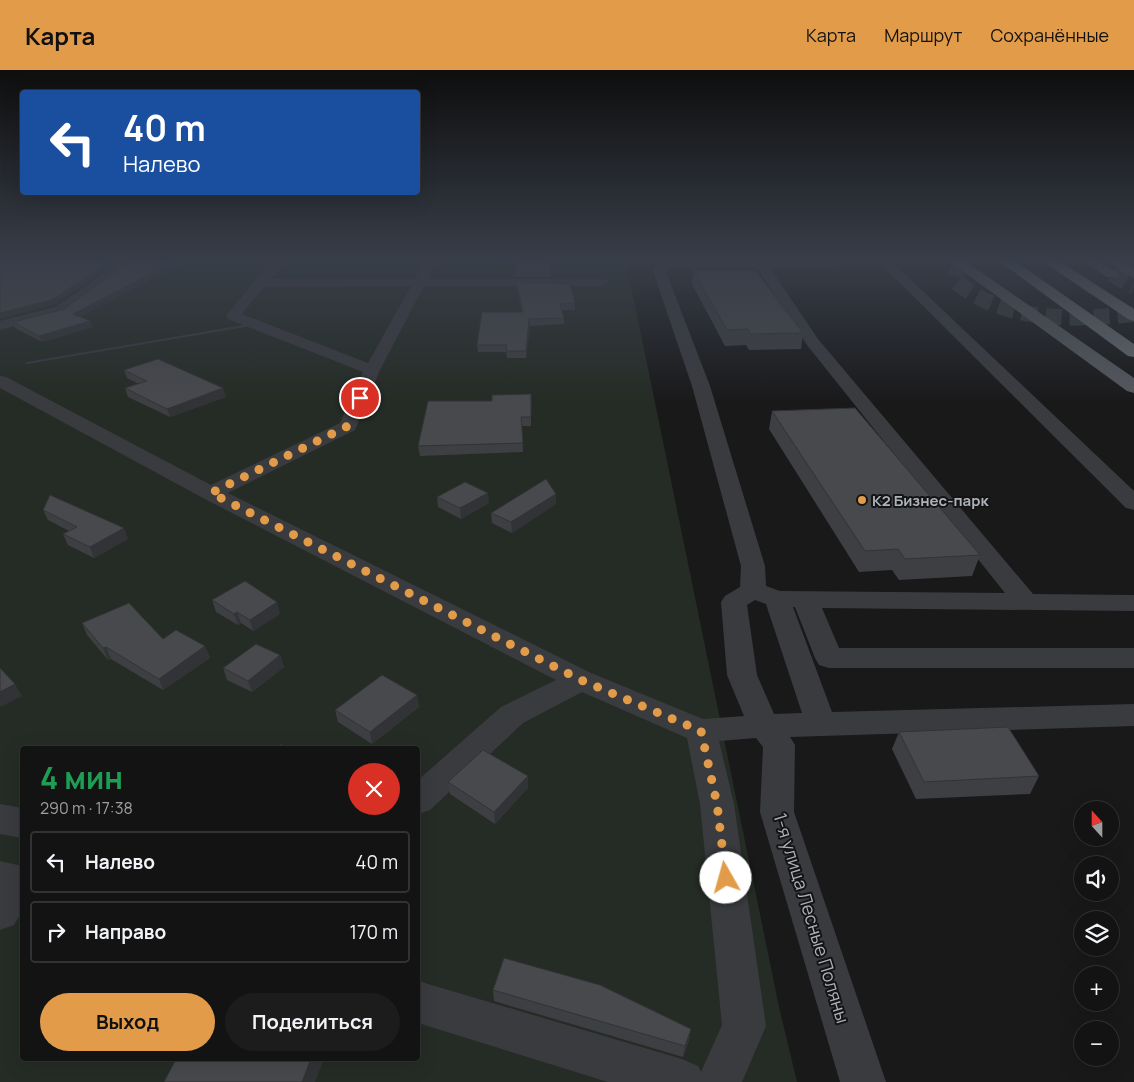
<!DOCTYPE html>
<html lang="ru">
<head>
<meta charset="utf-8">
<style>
	:root { --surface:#131314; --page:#1c1c1d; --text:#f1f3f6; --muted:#9d9ea0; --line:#323234; --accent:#e29c49 }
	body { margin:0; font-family:Manrope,sans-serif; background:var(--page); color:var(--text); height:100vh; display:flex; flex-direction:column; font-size:19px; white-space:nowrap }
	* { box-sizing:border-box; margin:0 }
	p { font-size:16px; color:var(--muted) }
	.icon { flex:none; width:28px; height:28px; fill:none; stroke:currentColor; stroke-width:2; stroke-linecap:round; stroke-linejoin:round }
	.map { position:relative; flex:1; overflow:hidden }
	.drawer { position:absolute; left:20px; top:676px; width:400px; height:315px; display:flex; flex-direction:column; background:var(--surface); border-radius:5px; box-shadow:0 5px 20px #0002,0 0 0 1px var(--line) }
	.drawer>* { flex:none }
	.hud { position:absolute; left:20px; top:20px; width:400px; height:105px; border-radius:5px; box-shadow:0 5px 20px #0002,0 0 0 1px var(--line); background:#1a4fa0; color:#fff; overflow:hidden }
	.needle { width:32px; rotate:339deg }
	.controls { position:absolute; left:1074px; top:731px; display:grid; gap:10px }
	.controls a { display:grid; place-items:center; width:45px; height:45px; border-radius:50%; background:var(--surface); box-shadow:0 5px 20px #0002,0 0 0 1px var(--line); font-size:25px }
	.pin { position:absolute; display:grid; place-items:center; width:42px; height:42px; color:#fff; margin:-21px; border:2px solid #fff; border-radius:50%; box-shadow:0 1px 5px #0007 }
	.me { position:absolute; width:55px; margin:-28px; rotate:353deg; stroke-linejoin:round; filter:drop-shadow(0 0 4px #0008) }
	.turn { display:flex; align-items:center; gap:18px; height:105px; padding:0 20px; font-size:22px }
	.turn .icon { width:65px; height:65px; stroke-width:2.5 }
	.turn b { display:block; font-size:35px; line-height:42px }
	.round { display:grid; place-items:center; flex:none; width:52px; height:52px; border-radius:26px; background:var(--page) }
	.overview { display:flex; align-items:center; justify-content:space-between; height:85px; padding:0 20px }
	h1 { font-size:30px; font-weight:700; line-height:38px; color:#1e9e55 }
	.button { display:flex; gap:10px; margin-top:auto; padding:10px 20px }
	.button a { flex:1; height:58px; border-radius:30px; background:var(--accent); color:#111; font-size:20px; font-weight:700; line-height:58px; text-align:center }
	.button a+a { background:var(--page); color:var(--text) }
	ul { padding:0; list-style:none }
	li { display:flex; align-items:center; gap:15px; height:62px; margin:0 10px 8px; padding:0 10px; border:2px solid var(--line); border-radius:5px }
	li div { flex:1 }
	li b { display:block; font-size:19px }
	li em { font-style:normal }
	header { display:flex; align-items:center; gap:30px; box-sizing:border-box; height:70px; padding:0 25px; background:var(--accent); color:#111 }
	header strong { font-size:24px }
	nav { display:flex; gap:28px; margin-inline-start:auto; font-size:18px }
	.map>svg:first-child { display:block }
</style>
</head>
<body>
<header>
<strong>Карта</strong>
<nav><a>Карта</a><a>Маршрут</a><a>Сохранённые</a></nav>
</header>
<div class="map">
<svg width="1134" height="1012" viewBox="0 0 1134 1012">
	<rect width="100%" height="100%" fill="#19191a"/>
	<path fill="#252c25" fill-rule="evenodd" d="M 0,191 L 626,191 L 779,937 L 797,1012 L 0,1012 ZM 22,679 L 418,679 L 418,989 L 22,989 Z"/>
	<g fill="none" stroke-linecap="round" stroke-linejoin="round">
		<path fill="#333d42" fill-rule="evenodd" d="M 255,253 L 257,253 L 257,255 L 27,294 L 25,293 L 27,292 Z"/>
		<path stroke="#36383a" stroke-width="16" stroke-dasharray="16 8" stroke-linecap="butt" d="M 960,191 L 954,210 C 1003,253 1073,250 1134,244
			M 1112,204 L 1134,217"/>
		<path fill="#3a3b3f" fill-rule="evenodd" d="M 122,191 L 136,191 L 65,243 L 0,260 L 0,251 L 55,237 Z
			M 272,191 L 285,191 L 271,209 L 415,209 L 425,191 L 437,191 L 428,209 L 607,209 L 609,212 L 602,216 L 424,216 L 380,300 L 355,360 L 228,423 L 591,603 L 703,649 L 744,646 L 727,605 L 721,532 L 725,526 L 740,517 L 741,496 L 692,316 L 652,198 L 662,191 L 845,191 L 843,195 L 821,198 L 770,198 L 818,269 L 1033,524 L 1134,525 L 1134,541 L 822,538 L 839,578 L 1134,578 L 1134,598 L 829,598 L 819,595 L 815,588 L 795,537 L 793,537 L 832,642 L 1134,634 L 1134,656 L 790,667 L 795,675 L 794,742 L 886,1012 L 840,1012 L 760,742 L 763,677 L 756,668 L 719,671 L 734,734 L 766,956 L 742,1012 L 608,1012 L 418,953 L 418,911 L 682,989 L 698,996 L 701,1002 L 722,955 L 700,734 L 687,668 L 582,622 L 523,653 L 430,740 L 418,744 L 418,710 L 501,637 L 556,610 L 203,428 L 0,318 L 0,306 L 6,307 L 211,415 L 340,353 L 363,302 L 228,249 L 226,246 L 228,243 ZM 668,198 L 757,198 L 807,275 L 1005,523 L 780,521 L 766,516 L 765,496 L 710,316 L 665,199 ZM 411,216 L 368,293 L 242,244 L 264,217 ZM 755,530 L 766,534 L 802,643 L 774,644 L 757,605 L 747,535 Z
			M 878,191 L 891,191 L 1134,421 L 1134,440 L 1126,438 Z
			M 0,734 L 22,738 L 22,768 L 0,764 Z
			M 0,791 L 22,796 L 22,842 L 14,855 L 0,860 Z"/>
		<path fill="#56595e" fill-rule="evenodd" d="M 949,191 L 965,191 L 1134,308 L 1134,323 L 1127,321 Z
			M 1083,191 L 1100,191 L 1119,204 L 1117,207 L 1107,207 Z
			M 1105,191 L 1122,191 L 1134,198 L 1134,208 Z"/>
		<path fill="#666a70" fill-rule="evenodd" d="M 999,191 L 1015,191 L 1134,274 L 1134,287 L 1128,286 Z
			M 1042,191 L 1059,191 L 1134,239 L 1134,251 L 1128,249 Z"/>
	</g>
	<path fill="#3e3f42" d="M 693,200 L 803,263 L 801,279 L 749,280 L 746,275 L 725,276 L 692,214 Z
		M 515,202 L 550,202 L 550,207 L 515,207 Z
		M 517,212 L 575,233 L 575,240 L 562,240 L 564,248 L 564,254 L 530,256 L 526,288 L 507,288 L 506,282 L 478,282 L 477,275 L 522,242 L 517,218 Z
		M 64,239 L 90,251 L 93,257 L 42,272 L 15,258 L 13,252 Z
		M 124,300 L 226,327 L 170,347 L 128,327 L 125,318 L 139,314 L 127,308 Z
		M 531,324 L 531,356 L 522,356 L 523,382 L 420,386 L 418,376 L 492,331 Z
		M 772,341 L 980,485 L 972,506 L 899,510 L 892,500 L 859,502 L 769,359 Z
		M 437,427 L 489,433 L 461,449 L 438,437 Z
		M 556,434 L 512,463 L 492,453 L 491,443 Z
		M 43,440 L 128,469 L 94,488 L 68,475 L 63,464 L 69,461 L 48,450 Z
		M 212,530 L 280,544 L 253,561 L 241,553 L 238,555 L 216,542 Z
		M 82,553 L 205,576 L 210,588 L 163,620 L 111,589 L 108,590 L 87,565 Z
		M 280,585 L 284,597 L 252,622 L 227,610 L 223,598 Z
		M 417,625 L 419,637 L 372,674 L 338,652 L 335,640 Z
		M 899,662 L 1039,706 L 1030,724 L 916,729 L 892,679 Z
		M 448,712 L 528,718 L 495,754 L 450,724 Z
		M 493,920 L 691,959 L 689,970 L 683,987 L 494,931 Z"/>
	<path fill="#323336" d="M 110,191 L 118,191 L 54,235 L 0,249 L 0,243 Z
		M 175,191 L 187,191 L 75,250 L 73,244 Z
		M 529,249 L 530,256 L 526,288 L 526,281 Z
		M 90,251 L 93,257 L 42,272 L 39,266 Z
		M 223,318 L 226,327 L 170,347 L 167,339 Z
		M 488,423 L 489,433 L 461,449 L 460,438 Z
		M 556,424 L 556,434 L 512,463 L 511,452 Z
		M 124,458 L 128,469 L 94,488 L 90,477 Z
		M 277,532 L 280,544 L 253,561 L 250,550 Z
		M 237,542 L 241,553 L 238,555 L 234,544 Z
		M 205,576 L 210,588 L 163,620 L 159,609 Z
		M 106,577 L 111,589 L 108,590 L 103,578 Z
		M 280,585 L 284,597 L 252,622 L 248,611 Z
		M 15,614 L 22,626 L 0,637 L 0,622 Z
		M 417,625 L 419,637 L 372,674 L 370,662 Z
		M 528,706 L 528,718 L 495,754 L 494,742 Z
		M 691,959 L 689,970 L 683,987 L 685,976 Z
		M 311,989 L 324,989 L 315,1012 L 302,1012 Z"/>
	<path fill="#48494d" stroke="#323336" d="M 0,191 L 110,191 L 52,230 L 0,243 L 0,226 L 1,226 L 0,226 Z
		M 130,191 L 175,191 L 73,244 L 90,251 L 39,266 L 13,252 L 64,239 Z
		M 517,191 L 548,191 L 550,202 L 515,202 Z
		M 693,200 L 755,200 L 803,263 L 751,264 L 748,259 L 727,260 Z
		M 517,212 L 570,214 L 575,233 L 560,234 L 564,248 L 529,249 L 526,281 L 506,281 L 507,275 L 477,275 L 482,242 L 523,242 Z
		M 158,289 L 223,318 L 167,339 L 125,318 L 147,311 L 124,300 Z
		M 531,324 L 531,347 L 521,347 L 523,373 L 418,376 L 428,331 L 492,331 L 492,325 Z
		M 855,338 L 980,485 L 905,489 L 898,479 L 865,481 L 772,341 Z
		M 546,409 L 556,424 L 511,452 L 491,443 Z
		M 465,412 L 488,423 L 460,438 L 437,427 Z
		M 50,425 L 124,458 L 90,477 L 63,464 L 77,457 L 43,440 Z
		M 245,511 L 277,532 L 250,550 L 237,542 L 234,544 L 212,530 Z
		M 129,533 L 163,569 L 176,560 L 205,576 L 159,609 L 106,577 L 103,578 L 82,553 Z
		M 256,574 L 280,585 L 248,611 L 223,598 Z
		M 0,598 L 15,614 L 0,622 Z
		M 382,605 L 417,625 L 370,662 L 335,640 Z
		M 1008,657 L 1039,706 L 924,712 L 899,662 Z
		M 281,674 L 287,679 L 275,679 Z
		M 483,680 L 528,706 L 494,742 L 448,712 Z
		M 504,888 L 600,915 L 691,959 L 685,976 L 493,920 Z
		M 176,989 L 311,989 L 302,1012 L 164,1012 Z"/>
	<linearGradient id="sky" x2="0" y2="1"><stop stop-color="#0e0e0e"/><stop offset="0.57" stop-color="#383e49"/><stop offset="1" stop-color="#383e49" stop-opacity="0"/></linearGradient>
	<rect width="1134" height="333" fill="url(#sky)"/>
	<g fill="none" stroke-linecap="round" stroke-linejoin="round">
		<path stroke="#e29c49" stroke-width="9" stroke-dasharray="0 16.2" d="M 360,328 L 348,356 L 211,423 L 581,610 L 701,661 L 717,734 L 726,808"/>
	</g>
	<circle fill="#e29c49" stroke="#141415" stroke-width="2" cx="862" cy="430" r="5"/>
	<g text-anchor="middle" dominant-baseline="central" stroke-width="4" stroke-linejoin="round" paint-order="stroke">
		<g font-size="15" font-weight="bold" fill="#acb2b9" stroke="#141415" text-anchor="start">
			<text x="872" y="430">К2 Бизнес-парк</text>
		</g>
		<g font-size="18" fill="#acb2b9" stroke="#141415">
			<text transform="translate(812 848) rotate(73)">1-я улица Лесные Поляны</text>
		</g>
	</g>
</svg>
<div class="controls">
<a><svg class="needle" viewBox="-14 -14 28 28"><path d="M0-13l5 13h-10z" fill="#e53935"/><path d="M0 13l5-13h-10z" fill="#9d9ea0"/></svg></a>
<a><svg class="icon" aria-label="sound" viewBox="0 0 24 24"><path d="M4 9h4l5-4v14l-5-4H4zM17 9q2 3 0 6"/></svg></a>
<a><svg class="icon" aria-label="layers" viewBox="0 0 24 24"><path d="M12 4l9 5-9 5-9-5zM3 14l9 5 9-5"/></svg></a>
<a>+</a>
<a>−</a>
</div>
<div class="pin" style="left:360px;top:328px;background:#d93025"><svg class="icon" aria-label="arrive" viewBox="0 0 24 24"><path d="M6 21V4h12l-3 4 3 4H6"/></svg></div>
<svg class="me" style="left:726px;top:808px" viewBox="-20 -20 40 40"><circle r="19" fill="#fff"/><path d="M0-13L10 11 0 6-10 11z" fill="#e29c49"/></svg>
<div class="hud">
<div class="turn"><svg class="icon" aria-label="left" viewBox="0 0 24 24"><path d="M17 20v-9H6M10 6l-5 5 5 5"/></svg><div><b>40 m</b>Налево</div></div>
</div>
<section class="drawer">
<div class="overview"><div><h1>4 мин</h1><p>290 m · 17:38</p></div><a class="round" style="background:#d93025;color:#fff"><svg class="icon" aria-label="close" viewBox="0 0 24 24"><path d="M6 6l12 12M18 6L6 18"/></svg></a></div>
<ul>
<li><svg class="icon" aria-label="left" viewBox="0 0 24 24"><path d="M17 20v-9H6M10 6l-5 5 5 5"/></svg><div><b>Налево</b></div><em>40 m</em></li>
<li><svg class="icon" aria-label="right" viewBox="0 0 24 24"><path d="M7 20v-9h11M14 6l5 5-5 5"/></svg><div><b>Направо</b></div><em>170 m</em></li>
</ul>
<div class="button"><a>Выход</a><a>Поделиться</a></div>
</section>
</div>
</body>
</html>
